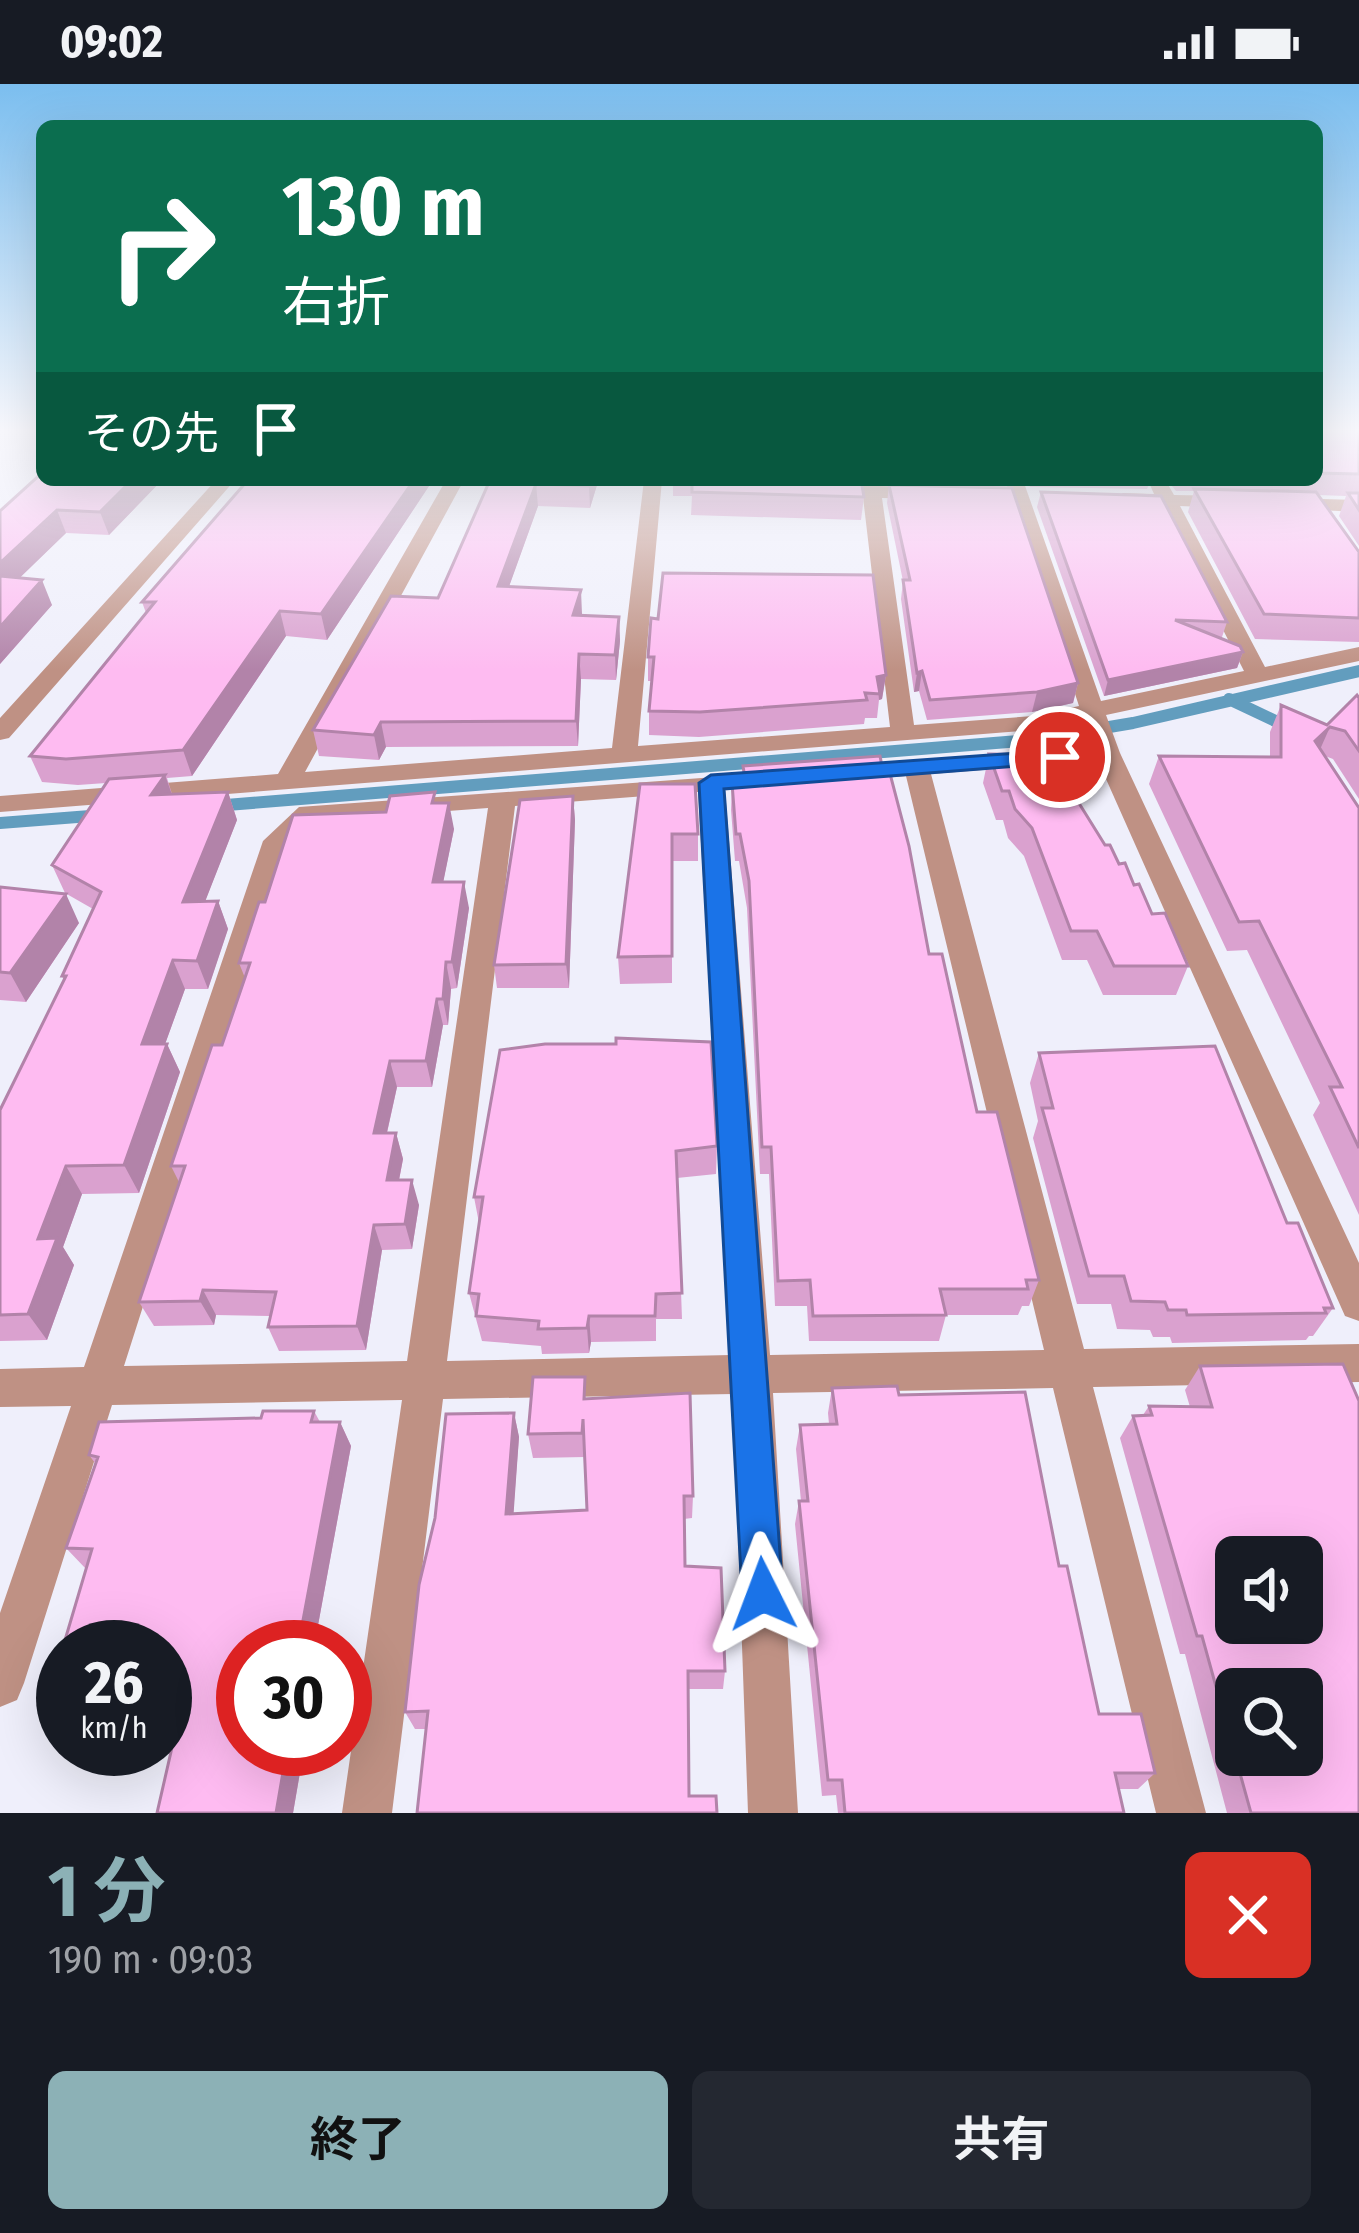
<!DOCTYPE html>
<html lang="ja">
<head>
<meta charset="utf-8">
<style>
	:root { --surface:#171b24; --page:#242831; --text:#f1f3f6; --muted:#9ea1a6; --accent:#8cb1b6 }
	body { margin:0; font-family:"Fira Sans Condensed","Noto Sans JP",sans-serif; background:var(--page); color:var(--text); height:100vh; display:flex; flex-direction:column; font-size:45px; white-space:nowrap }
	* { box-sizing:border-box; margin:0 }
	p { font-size:39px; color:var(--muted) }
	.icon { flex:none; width:66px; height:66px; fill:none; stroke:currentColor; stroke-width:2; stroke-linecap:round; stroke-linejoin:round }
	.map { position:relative; height:1729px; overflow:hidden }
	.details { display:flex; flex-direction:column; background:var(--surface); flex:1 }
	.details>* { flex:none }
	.banner { position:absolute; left:36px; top:36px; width:1287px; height:366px; border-radius:18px; box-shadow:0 12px 48px #0002; background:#0b6e4f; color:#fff; overflow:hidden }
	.fabs { position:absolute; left:1215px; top:1452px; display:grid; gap:24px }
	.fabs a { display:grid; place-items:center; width:108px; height:108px; border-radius:18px; background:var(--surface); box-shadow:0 12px 48px #0002; font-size:60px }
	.speed { position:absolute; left:36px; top:1536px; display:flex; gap:24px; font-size:60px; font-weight:700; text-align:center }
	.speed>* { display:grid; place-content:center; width:156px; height:156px; border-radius:50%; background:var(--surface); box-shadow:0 12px 48px #0002; line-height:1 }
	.speed small { font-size:30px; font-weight:400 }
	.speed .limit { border:18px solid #d22; background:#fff; color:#111 }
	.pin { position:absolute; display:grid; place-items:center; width:102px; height:102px; color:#fff; margin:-51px; border:6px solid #fff; border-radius:50%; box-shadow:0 3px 12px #0007 }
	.me { position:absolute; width:132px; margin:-66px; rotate:357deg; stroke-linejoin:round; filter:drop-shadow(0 0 9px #0008) }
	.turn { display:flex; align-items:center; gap:42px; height:252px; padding:0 48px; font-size:54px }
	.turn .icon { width:156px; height:156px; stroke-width:2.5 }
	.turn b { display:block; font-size:84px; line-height:102px }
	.then { display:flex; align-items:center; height:114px; padding:0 48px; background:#0003; gap:24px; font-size:45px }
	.round { display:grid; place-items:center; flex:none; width:126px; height:126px; border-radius:18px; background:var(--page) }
	.head { display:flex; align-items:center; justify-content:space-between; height:204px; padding:0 48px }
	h1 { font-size:72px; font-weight:700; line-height:90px; color:var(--accent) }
	.action { display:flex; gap:24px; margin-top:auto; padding:24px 48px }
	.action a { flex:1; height:138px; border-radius:18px; background:var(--accent); color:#111; font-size:48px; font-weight:700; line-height:138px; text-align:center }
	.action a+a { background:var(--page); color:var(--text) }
	.status { display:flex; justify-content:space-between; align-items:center; height:84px; padding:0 60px; background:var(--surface); direction:ltr }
	.status svg { height:33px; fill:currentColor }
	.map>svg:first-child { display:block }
</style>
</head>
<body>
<div class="status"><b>09:02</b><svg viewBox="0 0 49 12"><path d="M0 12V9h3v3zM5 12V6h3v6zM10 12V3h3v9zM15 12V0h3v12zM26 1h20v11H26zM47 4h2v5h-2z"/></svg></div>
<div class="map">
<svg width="1359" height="1729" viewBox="0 0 1359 1729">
	<rect width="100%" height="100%" fill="#efeffb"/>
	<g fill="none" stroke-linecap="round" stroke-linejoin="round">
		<path stroke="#629dbe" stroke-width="12" d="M 1229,615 L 1290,644
			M 214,722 L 1032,656 L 1133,639 L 1359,587
			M 0,739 L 103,731"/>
		<path fill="#bf9184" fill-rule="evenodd" d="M 216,396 L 235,396 L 9,654 L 0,656 L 0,634 Z
			M 446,396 L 464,396 L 305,688 L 612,664 L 644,396 L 662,396 L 638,662 L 890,643 L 861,396 L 879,396 L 880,402 L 926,403 L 936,409 L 926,415 L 882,414 L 914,641 L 1033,632 L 1079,622 L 1005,396 L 1023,396 L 1101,617 L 1244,587 L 1160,422 L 1123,421 L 1113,415 L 1123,409 L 1154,410 L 1150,401 L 1156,396 L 1166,397 L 1174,411 L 1231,412 L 1241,418 L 1231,424 L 1180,422 L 1265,583 L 1359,563 L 1359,577 L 1106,631 L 1120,669 L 1359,1179 L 1359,1237 L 1345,1232 L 1098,677 L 931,690 L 1084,1265 L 1359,1260 L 1359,1298 L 1093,1303 L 1206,1729 L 1156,1729 L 1053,1304 L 773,1309 L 798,1729 L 748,1729 L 733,1310 L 443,1315 L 392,1729 L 342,1729 L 402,1316 L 112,1321 L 24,1599 L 17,1616 L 0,1623 L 0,1529 L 71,1322 L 0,1323 L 0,1285 L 84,1283 L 263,757 L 299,723 L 785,688 L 789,694 L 785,700 L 725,706 L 770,1271 L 1044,1266 L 906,692 L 848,697 L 835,689 L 848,681 L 1092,663 L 1083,636 L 1033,646 L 0,728 L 0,712 L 278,690 ZM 698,708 L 731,1271 L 447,1277 L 515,722 ZM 488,724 L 407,1277 L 124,1282 L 290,761 L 315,737 Z
			M 1285,414 L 1359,416 L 1359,428 L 1278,424 L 1275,420 Z"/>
	</g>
	<path fill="#daa1cf" d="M 1317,344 L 1359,344 L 1359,462 L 1339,432 L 1346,412 L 1318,411 L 1359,468 L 1359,558 L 1255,555 L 1188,428 L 1194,407 L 1176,407 L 1167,396 L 1317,396 Z
		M 162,396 L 109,451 L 66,449 L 19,494 L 52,521 L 0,580 L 0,427 Z
		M 433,396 L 327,556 L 286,552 L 192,692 L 167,694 L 172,710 L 228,708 L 237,736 L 205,817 L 218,817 L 228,845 L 208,905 L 185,905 L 165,960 L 167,960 L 180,988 L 139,1109 L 82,1110 L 63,1163 L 74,1181 L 47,1256 L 0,1257 L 0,1026 L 64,897 L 62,892 L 93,825 L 65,809 L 52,781 L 106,699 L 78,701 L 42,698 L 30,672 L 146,529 L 142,518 Z
		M 490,396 L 607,396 L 606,401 L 597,401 L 590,424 L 538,422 L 509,502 L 582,531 L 619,533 L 620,557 L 616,596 L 581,595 L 578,662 L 386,663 L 379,676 L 319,672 L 313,646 L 438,514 Z
		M 673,396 L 861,396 L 864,413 L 861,436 L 691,431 L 692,412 L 673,412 Z
		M 882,396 L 1004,396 L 1002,401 L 884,399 Z
		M 1026,396 L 1151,396 L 1147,405 L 1030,403 Z
		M 889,401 L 1078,599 L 1073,619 L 1032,628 L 927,636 L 919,607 L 914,608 L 901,515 L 903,497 L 887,419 Z
		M 1041,408 L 1227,538 L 1222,553 L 1219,553 L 1243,568 L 1237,584 L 1104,612 L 1037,423 Z
		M 648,573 L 886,591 L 882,615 L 879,616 L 877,634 L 865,634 L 864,640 L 699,653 L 649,651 L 649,627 L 652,597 L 648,597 Z
		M 1359,614 L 1359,715 L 1333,675 L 1325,672 L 1359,724 L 1359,1131 L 1313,1031 L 1320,1019 L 1247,866 L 1227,867 L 1149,700 L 1159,672 L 1270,672 L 1270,648 L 1281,621 L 1327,641 Z
		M 989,670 L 1105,761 L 1134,801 L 1188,882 L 1176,911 L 1103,911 L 1087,876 L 1062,876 L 1024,772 L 1008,754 L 1003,736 L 996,736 L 983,699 Z
		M 743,682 L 929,870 L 977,1028 L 1039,1196 L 1029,1222 L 1022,1222 L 1018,1231 L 946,1231 L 939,1257 L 809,1257 L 807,1222 L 775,1222 L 769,1090 L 760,1090 L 747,824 L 739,777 L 735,777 L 731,726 L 732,699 L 742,695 Z
		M 640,700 L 698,750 L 698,777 L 672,777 L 672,899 L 620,900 L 618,873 Z
		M 573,712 L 575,736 L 569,904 L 497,904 L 494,881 Z
		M 437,719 L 454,745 L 443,798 L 469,824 L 457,904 L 451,905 L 448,941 L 443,941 L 432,1003 L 397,1003 L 387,1049 L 396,1049 L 403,1075 L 399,1096 L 419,1121 L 412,1165 L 382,1166 L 366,1266 L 279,1267 L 268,1243 L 270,1232 L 216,1231 L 214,1241 L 154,1242 L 139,1218 L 179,1098 L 171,1082 L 222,961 L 245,894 L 239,879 L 386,728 Z
		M 0,803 L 79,839 L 26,918 L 0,916 Z
		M 500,966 L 717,1062 L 716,1090 L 677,1094 L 682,1235 L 656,1235 L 656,1257 L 591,1258 L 589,1269 L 542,1270 L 541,1262 L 482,1257 L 469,1209 L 479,1139 L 474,1113 Z
		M 1039,969 L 1287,1139 L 1333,1224 L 1313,1252 L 1309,1252 L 1306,1256 L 1172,1259 L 1170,1253 L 1153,1253 L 1150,1246 L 1117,1245 L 1111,1220 L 1077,1220 L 1033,1054 L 1038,1037 L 1030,999 Z
		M 1200,1282 L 1359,1729 L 1227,1729 L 1185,1570 L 1180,1570 L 1120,1354 L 1133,1332 L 1143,1331 L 1149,1322 L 1190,1323 L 1185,1306 Z
		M 832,1304 L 899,1311 L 1059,1482 L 1099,1630 L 1155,1689 L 1138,1705 L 1118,1705 L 1124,1729 L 838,1729 L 836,1711 L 822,1712 L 795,1440 L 799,1417 L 801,1417 L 796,1365 L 800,1341 L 829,1340 L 828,1329 Z
		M 587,1315 L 693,1412 L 692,1434 L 684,1435 L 685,1482 L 725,1587 L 723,1605 L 688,1605 L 689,1712 L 427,1645 L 415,1645 L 405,1628 L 514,1329 L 519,1353 L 513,1430 L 587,1426 L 585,1373 L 533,1374 L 528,1350 Z
		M 314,1327 L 320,1338 L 340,1338 L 351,1362 L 314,1563 L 243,1563 L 243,1665 L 304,1665 L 293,1729 L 157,1729 L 172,1663 L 165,1663 L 165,1563 L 73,1563 L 65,1556 L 86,1485 L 66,1464 L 95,1379 L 89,1371 L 261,1334 Z
		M 63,1606 L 63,1656 L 51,1647 Z"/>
	<path fill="#b283a9" d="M 132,396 L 162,396 L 109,451 L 100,428 Z
		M 414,396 L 433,396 L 327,556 L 321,530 Z
		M 591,396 L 597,396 L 597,401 L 590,424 L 589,402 Z
		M 536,400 L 538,422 L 501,525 L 498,502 Z
		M 57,426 L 66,449 L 0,513 L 0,479 Z
		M 42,496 L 52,521 L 0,580 L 0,543 Z
		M 581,506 L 582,530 L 574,555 L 573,531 Z
		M 280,527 L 286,552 L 192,692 L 183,666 Z
		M 619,533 L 620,557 L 616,596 L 615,571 Z
		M 1243,568 L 1237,584 L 1104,612 L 1108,596 Z
		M 579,570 L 581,595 L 578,662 L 576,637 Z
		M 922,587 L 919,607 L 914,608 L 917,589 Z
		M 886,591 L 882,615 L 879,616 L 877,593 Z
		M 1078,599 L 1073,619 L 1032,628 L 1037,608 Z
		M 381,638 L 386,663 L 379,676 L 374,651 Z
		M 1330,643 L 1318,670 L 1315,657 Z
		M 165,691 L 175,719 L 151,711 Z
		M 228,708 L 237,736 L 194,846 L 183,818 Z
		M 573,712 L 575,736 L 569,904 L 566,880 Z
		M 449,719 L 454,745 L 438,824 L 433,798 Z
		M 464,798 L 469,824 L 457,904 L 452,878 Z
		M 66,810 L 79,839 L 26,918 L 10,889 Z
		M 218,817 L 228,845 L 208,905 L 197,877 Z
		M 173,876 L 185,905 L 155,988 L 142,960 Z
		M 446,878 L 451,905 L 448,941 L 443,915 Z
		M 437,915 L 443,941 L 432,1003 L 426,977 Z
		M 167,960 L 180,988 L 139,1109 L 124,1081 Z
		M 390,977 L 397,1003 L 381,1075 L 374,1049 Z
		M 396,1049 L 403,1075 L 394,1122 L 387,1096 Z
		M 66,1082 L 82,1110 L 63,1163 L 74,1181 L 47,1256 L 28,1230 L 38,1155 Z
		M 412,1096 L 419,1121 L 412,1165 L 405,1140 Z
		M 374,1141 L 382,1166 L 366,1266 L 357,1242 Z
		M 203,1206 L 216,1231 L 214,1241 L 200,1217 Z
		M 589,1232 L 591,1258 L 589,1269 L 587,1244 Z
		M 514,1329 L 519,1353 L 512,1452 L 506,1430 Z
		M 340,1338 L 351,1362 L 314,1563 L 298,1563 Z
		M 287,1665 L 304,1665 L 293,1729 L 276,1729 Z"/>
	<path fill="#febbf1" stroke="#b283a9" stroke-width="3" fill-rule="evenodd" d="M 1317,344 L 1359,346 L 1359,390 L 1317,389 Z
		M 42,389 L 42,396 L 132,396 L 100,428 L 57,426 L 0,479 L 0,427 Z
		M 248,396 L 414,396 L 321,530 L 280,527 L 183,666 L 66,675 L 30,672 L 155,518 L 142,518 Z
		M 490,396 L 591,396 L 589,402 L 536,400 L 498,502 L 581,506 L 573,531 L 619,533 L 615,571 L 579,570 L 576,637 L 381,638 L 374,651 L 313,646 L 391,512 L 438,514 Z
		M 692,396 L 861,396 L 864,413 L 692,408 Z
		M 889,401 L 1012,404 L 1078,599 L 1037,608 L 930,616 L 922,587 L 917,589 L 903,496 L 910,496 Z
		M 1194,405 L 1316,408 L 1359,468 L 1359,534 L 1264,530 Z
		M 1041,408 L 1161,412 L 1227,538 L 1175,536 L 1240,562 L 1243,568 L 1108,596 Z
		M 1348,409 L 1359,409 L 1359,426 Z
		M 663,489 L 873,491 L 886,591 L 877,593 L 880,610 L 865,609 L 867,616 L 700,628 L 649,627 L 654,573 L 648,573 L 651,534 L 658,535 Z
		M 0,492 L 42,496 L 0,543 Z
		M 1357,611 L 1359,614 L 1359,667 L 1345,647 L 1330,643 L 1315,657 L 1359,724 L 1359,1064 L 1330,1003 L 1342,1003 L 1259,837 L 1239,838 L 1159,672 L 1281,673 L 1281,621 L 1327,641 Z
		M 989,670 L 1049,671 L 1105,761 L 1110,761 L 1119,780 L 1125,779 L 1134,801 L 1139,800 L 1152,830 L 1165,829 L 1188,882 L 1114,882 L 1097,847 L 1071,847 L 1032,744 L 1015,725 L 1009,707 L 1002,707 Z
		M 880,672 L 882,682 L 888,682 L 909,762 L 929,870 L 942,870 L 977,1028 L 997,1028 L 1039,1196 L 1026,1196 L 1028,1205 L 940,1205 L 946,1231 L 813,1232 L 810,1196 L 778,1197 L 771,1063 L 762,1063 L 749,797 L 740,750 L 736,750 L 732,699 L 745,694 L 743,682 Z
		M 165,691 L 151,711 L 228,708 L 183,818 L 218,817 L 197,877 L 173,876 L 142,960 L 167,960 L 124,1081 L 66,1082 L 38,1155 L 57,1154 L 28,1230 L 0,1231 L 0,1026 L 66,892 L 62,892 L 101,808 L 52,781 L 109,695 Z
		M 640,700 L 695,700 L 698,750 L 672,750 L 672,872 L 618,873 Z
		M 435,708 L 432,719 L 449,719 L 433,798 L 464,798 L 452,878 L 446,878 L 443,915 L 437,915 L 426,977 L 390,977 L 374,1049 L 396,1049 L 387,1096 L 412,1096 L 405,1140 L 374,1141 L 357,1242 L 268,1243 L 276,1208 L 203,1206 L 200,1217 L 139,1218 L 185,1082 L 171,1082 L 212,961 L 222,961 L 250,879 L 239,879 L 259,818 L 265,818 L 293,731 L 386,728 L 390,712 Z
		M 573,712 L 566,880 L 494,881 L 520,716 Z
		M 0,803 L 66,810 L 10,889 L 0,888 Z
		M 616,954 L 711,958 L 717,1062 L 676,1067 L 682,1209 L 656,1210 L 655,1232 L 589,1232 L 587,1244 L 538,1245 L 539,1237 L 476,1232 L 479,1210 L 469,1209 L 483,1113 L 474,1113 L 500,966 L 545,960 L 616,960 Z
		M 1215,962 L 1287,1139 L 1298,1139 L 1333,1224 L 1324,1224 L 1326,1229 L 1187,1231 L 1186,1226 L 1168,1226 L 1165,1218 L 1131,1217 L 1124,1192 L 1089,1192 L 1042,1024 L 1053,1024 L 1039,969 Z
		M 1343,1280 L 1359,1317 L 1359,1729 L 1251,1729 L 1202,1552 L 1197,1552 L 1133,1332 L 1152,1331 L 1149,1322 L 1212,1323 L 1200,1282 ZM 1236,1473 L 1302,1473 L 1302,1539 L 1236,1539 ZM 1236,1605 L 1302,1605 L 1302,1671 L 1236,1671 Z
		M 533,1293 L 585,1293 L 584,1315 L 690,1309 L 693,1412 L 684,1412 L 685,1482 L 721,1484 L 725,1587 L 688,1587 L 689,1712 L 716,1712 L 717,1729 L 417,1729 L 428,1627 L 405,1628 L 419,1501 L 435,1434 L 446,1330 L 514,1329 L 506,1430 L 587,1426 L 583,1335 L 582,1349 L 528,1350 Z
		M 897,1302 L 899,1311 L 1025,1308 L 1059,1482 L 1067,1482 L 1099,1630 L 1141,1630 L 1155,1689 L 1115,1689 L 1124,1729 L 845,1729 L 842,1696 L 828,1696 L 799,1417 L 808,1417 L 800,1341 L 837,1340 L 832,1304 Z
		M 263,1327 L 314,1327 L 311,1338 L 340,1338 L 298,1563 L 243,1563 L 243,1665 L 287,1665 L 276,1729 L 157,1729 L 176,1646 L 165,1646 L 165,1563 L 76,1563 L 78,1555 L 65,1556 L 92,1465 L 66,1464 L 98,1373 L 89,1371 L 99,1338 L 261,1334 Z
		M 63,1606 L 63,1647 L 51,1647 Z"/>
	<linearGradient id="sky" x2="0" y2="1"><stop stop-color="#7bbeef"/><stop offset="0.59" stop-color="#f8f8fd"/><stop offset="1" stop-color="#f8f8fd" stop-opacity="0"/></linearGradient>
	<rect width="1359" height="586" fill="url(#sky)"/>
	<path fill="#1a73e8" stroke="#114b97" stroke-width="3" d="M 1060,666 L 1071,673 L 1068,678 L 724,705 L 783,1510 L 777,1525 L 763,1531 L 748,1525 L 742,1510 L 699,699 L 711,691 Z"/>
</svg>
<div class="fabs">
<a><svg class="icon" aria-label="sound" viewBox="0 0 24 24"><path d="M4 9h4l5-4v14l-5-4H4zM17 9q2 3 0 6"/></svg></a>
<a><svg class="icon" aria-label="search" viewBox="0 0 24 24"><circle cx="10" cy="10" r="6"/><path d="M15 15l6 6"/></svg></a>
</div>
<div class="speed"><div>26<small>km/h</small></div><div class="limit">30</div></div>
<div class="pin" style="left:1060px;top:673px;background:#d93025"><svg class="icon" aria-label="arrive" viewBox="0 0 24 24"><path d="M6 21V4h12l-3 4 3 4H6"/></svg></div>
<svg class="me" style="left:763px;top:1510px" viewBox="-20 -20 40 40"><path d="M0-17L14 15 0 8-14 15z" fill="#1a73e8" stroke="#fff" stroke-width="4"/></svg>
<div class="banner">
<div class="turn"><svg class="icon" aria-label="right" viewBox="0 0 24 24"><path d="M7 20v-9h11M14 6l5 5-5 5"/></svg><div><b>130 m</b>右折</div></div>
<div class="then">その先<svg class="icon" aria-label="arrive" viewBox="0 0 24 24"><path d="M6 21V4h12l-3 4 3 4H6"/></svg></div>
</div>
</div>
<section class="details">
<div class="head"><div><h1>1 分</h1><p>190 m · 09:03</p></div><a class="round" style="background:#d93025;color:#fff"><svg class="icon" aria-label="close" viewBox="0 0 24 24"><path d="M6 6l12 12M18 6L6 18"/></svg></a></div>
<div class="action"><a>終了</a><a>共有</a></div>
</section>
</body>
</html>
